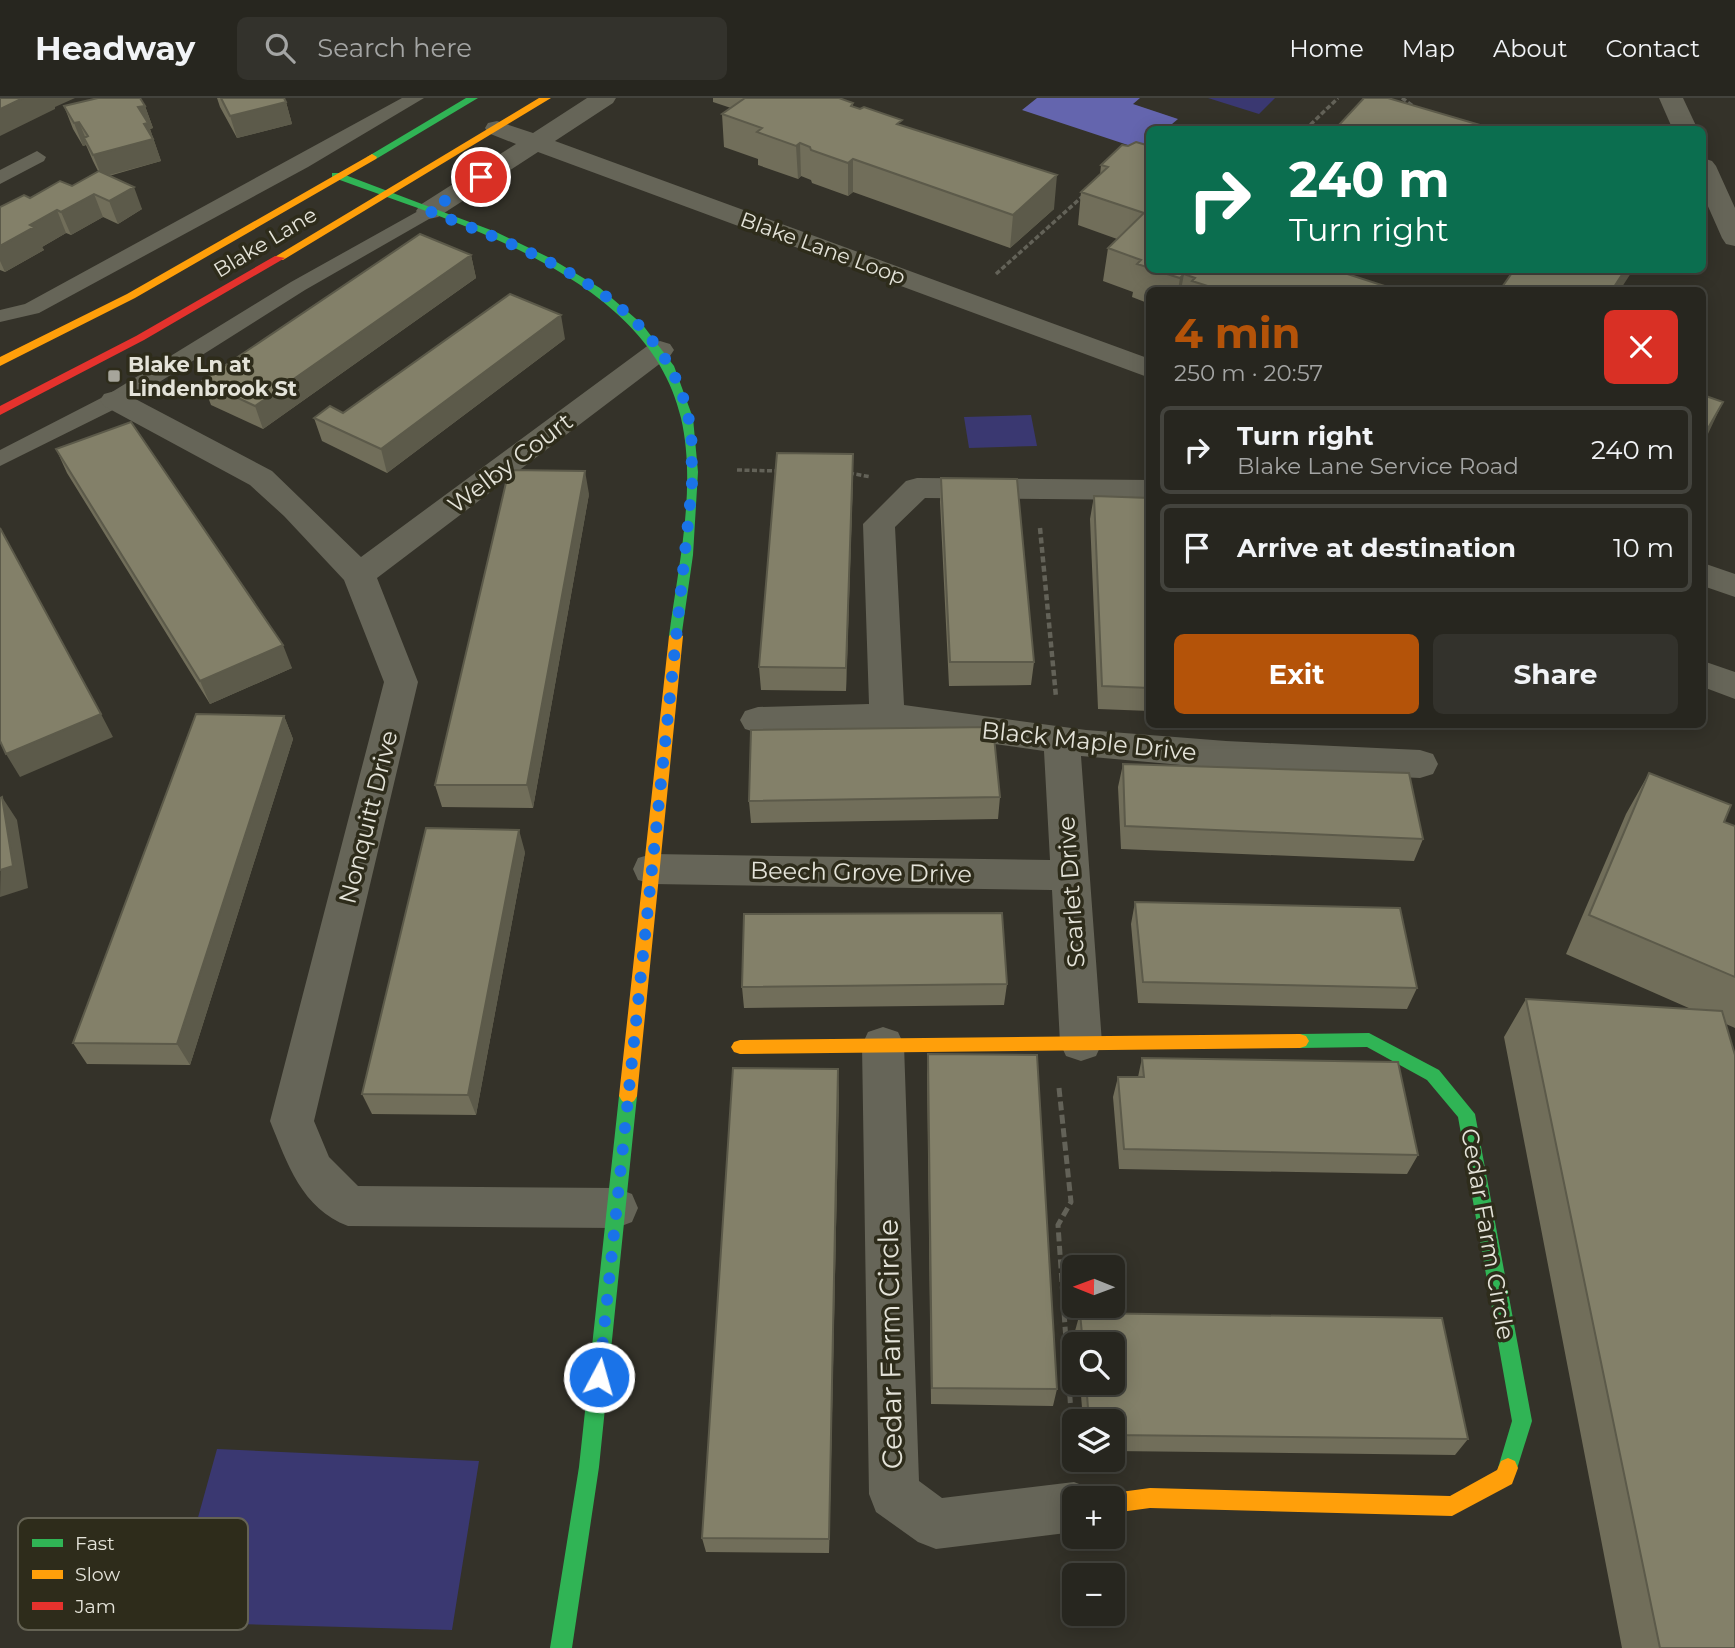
<!DOCTYPE html>
<html lang="en">
<head>
<meta charset="utf-8">
<style>
	:root { --surface:#27261f; --page:#33322c; --text:#f1f3f6; --muted:#a4a5a4; --line:#43433d; --accent:#b45309 }
	body { margin:0; font-family:Montserrat,sans-serif; background:var(--page); color:var(--text); height:100vh; display:flex; flex-direction:column; font-size:26px; white-space:nowrap }
	* { box-sizing:border-box; margin:0 }
	p { font-size:23px; color:var(--muted) }
	.icon { flex:none; width:38px; height:38px; fill:none; stroke:currentColor; stroke-width:2; stroke-linecap:round; stroke-linejoin:round }
	.map { position:relative; flex:1; overflow:hidden }
	.sheet { position:absolute; left:1146px; top:189px; width:560px; height:441px; display:flex; flex-direction:column; background:var(--surface); border-radius:10px; box-shadow:0 4px 18px #0003,0 0 0 2px var(--line) }
	.sheet>* { flex:none }
	.banner { position:absolute; left:1146px; top:28px; width:560px; height:147px; border-radius:10px; box-shadow:0 4px 18px #0003,0 0 0 2px var(--line); background:#0b6e4f; color:#fff; overflow:hidden }
	.needle { width:46px; rotate:271deg }
	.buttons { position:absolute; left:1062px; top:1157px; display:grid; gap:14px }
	.buttons a { display:grid; place-items:center; width:63px; height:63px; border-radius:10px; background:var(--surface); box-shadow:0 4px 18px #0003,0 0 0 2px var(--line); font-size:35px }
	.pin { position:absolute; display:grid; place-items:center; width:60px; height:60px; color:#fff; margin:-30px; border:4px solid #fff; border-radius:50%; box-shadow:0 2px 7px #0007 }
	.me { position:absolute; width:77px; margin:-38px; rotate:6deg; stroke-linejoin:round; filter:drop-shadow(0 0 5px #0008) }
	.turn { display:flex; align-items:center; gap:24px; height:147px; padding:0 28px; font-size:32px }
	.turn .icon { width:91px; height:91px; stroke-width:2.5 }
	.turn b { display:block; font-size:49px; line-height:60px }
	.round { display:grid; place-items:center; flex:none; width:74px; height:74px; border-radius:10px; background:var(--page) }
	.summary { display:flex; align-items:center; justify-content:space-between; height:119px; padding:0 28px }
	h1 { font-size:42px; font-weight:700; line-height:52px; color:var(--accent) }
	.action { display:flex; gap:14px; margin-top:auto; padding:14px 28px }
	.action a { flex:1; height:80px; border-radius:10px; background:var(--accent); color:#fff; font-size:28px; font-weight:700; line-height:80px; text-align:center }
	.action a+a { background:var(--page); color:var(--text) }
	ul { padding:0; list-style:none }
	li { display:flex; align-items:center; gap:21px; height:88px; margin:0 14px 10px; padding:0 14px; border:4px solid var(--line); border-radius:10px }
	li div { flex:1 }
	li b { display:block; font-size:26px }
	li em { font-style:normal }
	header { display:flex; align-items:center; gap:42px; box-sizing:border-box; height:98px; padding:0 35px; background:var(--surface); border-bottom:2px solid var(--line) }
	header strong { font-size:33px }
	nav { display:flex; gap:38px; margin-inline-start:auto; font-size:24px }
	.search { width:490px; height:63px; background:var(--page); display:flex; align-items:center; gap:18px; box-sizing:border-box; padding:0 24px; border-radius:10px; color:var(--muted); font-size:26px }
	.map>svg:first-child { display:block }
</style>
</head>
<body>
<header>
<strong>Headway</strong>
<div class="search"><svg class="icon" aria-label="search" viewBox="0 0 24 24"><circle cx="10" cy="10" r="6"/><path d="M15 15l6 6"/></svg>Search here</div>
<nav><a>Home</a><a>Map</a><a>About</a><a>Contact</a></nav>
</header>
<div class="map">
<svg width="1735" height="1550" viewBox="0 0 1735 1550">
	<rect width="100%" height="100%" fill="#343229"/>
	<path fill="#3a3871" d="M 1208,0 L 1275,0 L 1259,16 Z
		M 1031,317 L 1037,348 L 969,350 L 964,319 Z
		M 217,1351 L 479,1363 L 452,1532 L 169,1524 Z"/>
	<path fill="#6465ae" d="M 1037,0 L 1140,0 L 1133,6 L 1178,21 L 1166,31 L 1150,32 L 1150,46 L 1143,52 L 1022,12 Z"/>
	<g fill="none" stroke-linecap="round" stroke-linejoin="round">
		<path stroke="#636258" stroke-width="3.5" stroke-dasharray="5 2.5" stroke-linecap="butt" d="M 1402,0 L 1417,11
			M 1305,32 L 1338,0
			M 996,176 L 1083,98
			M 737,372 L 780,373
			M 849,375 L 871,379"/>
		<path stroke="#636258" stroke-width="4.5" stroke-dasharray="6 3.5" stroke-linecap="butt" d="M 1040,430 L 1056,599"/>
		<path stroke="#636258" stroke-width="5" stroke-dasharray="9 4.5" stroke-linecap="butt" d="M 1059,990 L 1071,1104 L 1058,1127 L 1074,1358"/>
		<path fill="#666558" fill-rule="evenodd" d="M 402,0 L 424,0 L 308,69 L 39,215 L 0,224 L 0,212 L 25,206 Z
			M 37,53 L 46,59 L 44,63 L 0,86 L 0,72 Z
			M 429,107 L 436,109 L 439,113 L 436,117 L 305,192 L 123,307 L 0,368 L 0,352 L 107,297 L 291,184 Z"/>
		<path fill="#666558" fill-rule="evenodd" d="M 587,0 L 616,0 L 613,5 L 555,43 L 1150,261 L 1150,280 L 538,54 L 438,119 L 429,121 L 420,119 L 416,113 L 420,107 L 516,46 L 488,35 L 485,30 L 488,25 L 497,23 L 533,35 Z
			M 1659,0 L 1683,0 L 1698,32 L 1673,32 Z
			M 1703,60 L 1712,63 L 1716,68 L 1735,110 L 1735,148 L 1726,146 L 1722,140 L 1703,97 Z
			M 660,243 L 670,246 L 674,252 L 670,258 L 377,480 L 418,584 L 314,1023 L 329,1059 L 358,1088 L 616,1090 L 632,1096 L 638,1110 L 632,1124 L 616,1130 L 348,1128 C 302,1111 287,1065 270,1023 L 384,584 L 344,482 L 284,418 L 250,387 L 104,308 L 100,302 L 104,296 L 115,293 L 126,296 L 272,373 L 361,459 L 650,246 Z
			M 917,380 L 1150,382 L 1150,402 L 925,400 L 895,429 L 904,607 L 1086,632 L 1226,643 L 1420,652 L 1433,656 L 1438,666 L 1433,676 L 1420,680 L 1226,671 L 1081,658 L 1102,945 L 1096,958 L 1081,963 L 1066,958 L 1060,945 L 1052,792 L 652,786 L 638,782 L 633,771 L 638,760 L 652,756 L 1050,762 L 1044,653 L 887,631 L 758,635 L 745,631 L 740,622 L 745,613 L 758,609 L 869,606 L 863,426 L 906,383 Z
			M 1703,465 L 1735,476 L 1735,499 L 1703,488 Z
			M 1703,563 L 1735,574 L 1735,601 L 1703,589 Z
			M 883,929 L 898,934 L 904,947 L 919,1383 L 942,1400 L 1074,1384 L 1092,1391 L 1095,1400 L 1074,1400 L 1074,1434 L 936,1451 L 918,1444 L 876,1414 L 869,1396 L 862,947 L 868,934 Z"/>
		<path fill="#30b455" fill-rule="evenodd" d="M 466,0 L 478,0 L 376,61 L 367,59 Z
			M 332,75 L 340,75 L 496,134 L 550,160 L 600,190 L 642,226 L 674,268 L 693,320 L 698,374 L 693,457 L 681,541 L 676,543 L 669,538 C 678,468 697,390 681,320 C 648,176 454,125 332,79 Z
			M 1369,935 L 1439,972 L 1475,1016 L 1532,1323 L 1515,1377 L 1508,1380 L 1501,1377 L 1498,1370 L 1512,1323 L 1458,1019 L 1427,982 L 1367,949 L 1300,950 L 1294,948 L 1291,943 L 1294,938 L 1300,936 Z
			M 628,990 L 634,993 L 637,998 L 599,1369 L 572,1550 L 550,1550 L 579,1369 L 619,998 L 622,993 Z"/>
		<path fill="#ff9f0a" fill-rule="evenodd" d="M 539,0 L 551,0 L 283,162 L 273,160 Z
			M 372,56 L 377,59 L 376,61 L 135,200 L 0,268 L 0,259 L 127,196 Z
			M 676,533 L 683,538 L 637,998 L 634,1003 L 628,1006 L 622,1003 L 619,998 L 669,538 Z
			M 1300,936 L 1306,938 L 1309,943 L 1306,948 L 1300,950 L 740,956 L 734,954 L 731,949 L 734,944 L 740,942 Z
			M 1508,1360 L 1515,1363 L 1518,1370 L 1512,1386 L 1452,1418 L 1150,1410 L 1113,1415 L 1113,1400 L 1105,1400 L 1113,1395 L 1150,1390 L 1450,1398 L 1497,1372 L 1501,1363 Z"/>
		<path fill="#e5322d" fill-rule="evenodd" d="M 275,158 L 285,160 L 144,242 L 0,317 L 0,308 L 136,238 Z"/>
	</g>
	<path fill="#716e5a" d="M 217,0 L 284,0 L 286,4 L 292,26 L 237,40 L 220,9 Z
		M 713,0 L 839,0 L 853,5 L 853,9 L 902,28 L 1054,111 L 1010,150 L 853,94 L 848,98 L 812,85 L 811,82 L 801,78 L 798,81 L 758,67 L 758,61 L 724,49 L 722,16 L 731,10 L 713,4 Z
		M 64,8 L 145,8 L 153,30 L 150,31 L 161,63 L 109,78 L 142,111 L 118,126 L 103,119 L 71,137 L 66,135 L 42,149 L 44,152 L 5,174 L 0,172 L 0,109 L 72,88 L 98,73 L 93,63 L 86,47 L 83,48 L 73,31 Z
		M 1128,48 L 1150,48 L 1150,172 L 1335,172 L 1397,192 L 1150,192 L 1150,206 L 1132,199 L 1133,194 L 1103,183 L 1108,150 L 1117,141 L 1078,127 L 1081,94 L 1100,77 L 1101,67 Z
		M 471,157 L 476,180 L 263,331 L 211,307 L 202,283 Z
		M 565,241 L 387,375 L 322,343 L 314,320 L 343,315 Z
		M 56,351 L 292,570 L 210,606 L 67,375 Z
		M 853,379 L 846,593 L 761,592 L 759,569 Z
		M 941,380 L 1034,564 L 1031,587 L 949,588 L 940,404 Z
		M 589,396 L 533,710 L 442,709 L 435,687 Z
		M 1094,398 L 1150,400 L 1150,613 L 1098,611 L 1090,421 Z
		M 284,618 L 293,641 L 190,967 L 87,966 L 73,945 Z
		M 1261,626 L 1354,626 L 1352,632 L 1262,630 Z
		M 1123,666 L 1423,741 L 1414,763 L 1121,751 L 1118,689 Z
		M 1649,675 L 1724,724 L 1735,728 L 1735,930 L 1726,926 L 1735,1550 L 1622,1550 L 1504,939 L 1526,901 L 1691,911 L 1566,856 L 1626,716 Z
		M 1000,699 L 998,721 L 751,725 L 749,703 Z
		M 525,754 L 476,1017 L 372,1016 L 362,996 Z
		M 1135,804 L 1417,890 L 1407,911 L 1138,905 L 1131,826 Z
		M 1007,886 L 1004,907 L 744,910 L 742,889 Z
		M 928,956 L 1057,1291 L 1053,1308 L 931,1306 L 927,976 Z
		M 1142,960 L 1418,1057 L 1407,1076 L 1119,1071 L 1113,999 L 1118,979 L 1138,979 Z
		M 839,992 L 829,1455 L 706,1454 L 702,1440 Z
		M 1080,1215 L 1468,1341 L 1455,1357 L 1113,1353 L 1113,1323 L 1083,1323 L 1080,1284 L 1113,1284 L 1113,1246 L 1077,1246 L 1075,1233 Z"/>
	<path fill="#5c5a4a" d="M 23,0 L 75,0 L 55,9 L 55,11 L 0,38 L 0,11 Z
		M 286,4 L 292,26 L 237,40 L 230,18 Z
		M 145,8 L 153,30 L 150,31 L 161,63 L 102,79 L 93,57 L 138,9 Z
		M 79,24 L 88,46 L 84,40 L 86,47 L 83,48 L 74,25 Z
		M 800,45 L 801,78 L 798,81 L 796,48 Z
		M 853,61 L 853,94 L 848,98 L 848,65 Z
		M 1057,77 L 1054,111 L 1010,150 L 1013,117 Z
		M 134,89 L 142,111 L 118,126 L 109,103 Z
		M 94,96 L 103,119 L 71,137 L 61,114 Z
		M 57,112 L 66,135 L 42,149 L 44,152 L 5,174 L 0,163 L 0,148 L 30,127 Z
		M 471,157 L 476,180 L 263,331 L 255,308 Z
		M 1625,172 L 1633,172 L 1620,192 L 1612,192 Z
		M 1184,176 L 1181,192 L 1178,192 L 1180,180 Z
		M 561,217 L 565,241 L 387,375 L 381,351 Z
		M 1723,304 L 1707,338 L 1703,345 L 1703,339 Z
		M 853,356 L 853,379 L 846,593 L 846,570 Z
		M 585,373 L 589,396 L 533,710 L 527,687 Z
		M 283,547 L 292,570 L 210,606 L 200,583 Z
		M 101,616 L 113,639 L 20,679 L 6,656 Z
		M 284,618 L 293,641 L 190,967 L 177,946 Z
		M 2,699 L 17,722 L 28,790 L 0,799 Z
		M 519,732 L 525,754 L 476,1017 L 468,997 Z
		M 838,971 L 839,992 L 829,1455 L 829,1441 Z"/>
	<path fill="#838069" stroke="#5c5a4a" stroke-width="2" d="M 0,0 L 23,0 L 0,11 Z
		M 98,0 L 140,0 L 145,8 L 138,9 L 148,25 L 144,26 L 153,41 L 93,57 L 84,40 L 88,38 L 79,24 L 74,25 L 64,8 Z
		M 221,0 L 284,0 L 286,4 L 230,18 Z
		M 745,0 L 839,0 L 853,5 L 851,8 L 860,11 L 864,9 L 902,22 L 897,26 L 1057,77 L 1013,117 L 853,61 L 848,65 L 811,52 L 810,49 L 800,45 L 796,48 L 757,34 L 762,30 L 722,16 Z
		M 1364,0 L 1388,0 L 1497,32 L 1345,32 L 1337,29 Z
		M 1136,44 L 1150,48 L 1150,170 L 1137,166 L 1141,162 L 1108,150 L 1144,115 L 1081,94 L 1108,69 L 1101,67 L 1122,47 L 1128,48 Z
		M 99,73 L 134,89 L 109,103 L 94,96 L 61,114 L 57,112 L 30,127 L 34,129 L 0,148 L 0,109 L 24,97 L 30,100 L 60,83 L 72,88 Z
		M 420,136 L 471,157 L 255,308 L 202,283 Z
		M 1154,172 L 1335,172 L 1397,192 L 1220,192 L 1192,183 L 1195,180 L 1184,176 L 1180,180 Z
		M 1514,172 L 1625,172 L 1612,192 L 1500,192 Z
		M 510,196 L 561,217 L 381,351 L 314,320 L 330,308 L 343,315 Z
		M 1703,297 L 1723,304 L 1703,339 Z
		M 131,324 L 283,547 L 200,583 L 56,351 Z
		M 777,355 L 853,356 L 846,570 L 759,569 Z
		M 509,372 L 585,373 L 527,687 L 435,687 Z
		M 941,380 L 1017,381 L 1034,564 L 950,564 Z
		M 1094,398 L 1150,400 L 1150,590 L 1102,588 Z
		M 0,430 L 101,616 L 6,656 L 0,643 Z
		M 196,616 L 284,618 L 177,946 L 73,945 Z
		M 993,629 L 1000,699 L 749,703 L 751,632 Z
		M 1123,666 L 1409,675 L 1423,741 L 1125,728 Z
		M 1649,675 L 1731,707 L 1724,724 L 1735,728 L 1735,879 L 1589,817 Z
		M 2,699 L 13,768 L 0,772 L 0,700 Z
		M 426,730 L 519,732 L 468,997 L 362,996 Z
		M 1135,804 L 1400,810 L 1417,890 L 1143,884 Z
		M 1002,815 L 1007,886 L 742,889 L 744,816 Z
		M 1526,901 L 1722,913 L 1735,957 L 1735,1550 L 1660,1550 Z
		M 928,956 L 1037,957 L 1057,1291 L 932,1290 Z
		M 1142,960 L 1398,964 L 1418,1057 L 1124,1051 L 1118,979 L 1144,979 Z
		M 733,970 L 838,971 L 829,1441 L 702,1440 Z
		M 1080,1215 L 1442,1220 L 1468,1341 L 1113,1337 L 1113,1323 L 1089,1323 L 1086,1284 L 1113,1284 L 1113,1246 L 1083,1246 Z"/>
	<g fill="none" stroke-linecap="round" stroke-linejoin="round">
		<path stroke="#1a73e8" stroke-width="12" stroke-dasharray="0 21.6" d="M 481,79 L 429,113 C 533,154 669,200 690,328 C 693,347 691,368 692,387 L 599,1279"/>
	</g>
	<rect fill="#a6a59b" stroke="#2e2c1b" stroke-width="2.5" x="107" y="271" width="14" height="14" rx="3.5"/>
	<g text-anchor="middle" dominant-baseline="central" stroke-width="7" stroke-linejoin="round" paint-order="stroke">
		<g font-size="21" fill="#e4e3d9" stroke="#2e2c1b">
			<text transform="translate(265 144) rotate(-31)">Blake Lane</text>
			<text transform="translate(823 150) rotate(20)">Blake Lane Loop</text>
		</g>
		<g font-size="21" font-weight="bold" fill="#e4e3d9" stroke="#2e2c1b" text-anchor="start">
			<text x="128" y="266">Blake Ln at<tspan x="128" dy="24">Lindenbrook St</tspan></text>
		</g>
		<g font-size="24" fill="#e4e3d9" stroke="#2e2c1b">
			<text transform="translate(510 365) rotate(-37)">Welby Court</text>
			<text transform="translate(1089 643) rotate(6)">Black Maple Drive</text>
			<text transform="translate(368 719) rotate(-76)">Nonquitt Drive</text>
			<text transform="translate(861 774) rotate(1)">Beech Grove Drive</text>
			<text transform="translate(1071 794) rotate(-94)">Scarlet Drive</text>
			<text transform="translate(1488 1136) rotate(80)">Cedar Farm Circle</text>
		</g>
		<g font-size="28" fill="#e4e3d9" stroke="#2e2c1b">
			<text transform="translate(890 1246) rotate(-91)">Cedar Farm Circle</text>
		</g>
	</g>
	<rect x="18" y="1420" width="230" height="112" rx="10" fill="#2e2c1b" stroke="#656354" stroke-width="2"/>
	<rect x="32" y="1441" width="31" height="8" fill="#30b455"/>
	<rect x="32" y="1472" width="31" height="9" fill="#ff9f0a"/>
	<rect x="32" y="1504" width="31" height="8" fill="#e5322d"/>
	<g font-size="19" fill="#e4e3d9">
		<text x="75" y="1452">Fast</text>
		<text x="75" y="1483">Slow</text>
		<text x="75" y="1515">Jam</text>
	</g>
</svg>
<div class="buttons">
<a><svg class="needle" viewBox="-14 -14 28 28"><path d="M0-13l5 13h-10z" fill="#e53935"/><path d="M0 13l5-13h-10z" fill="#a4a5a4"/></svg></a>
<a><svg class="icon" aria-label="search" viewBox="0 0 24 24"><circle cx="10" cy="10" r="6"/><path d="M15 15l6 6"/></svg></a>
<a><svg class="icon" aria-label="layers" viewBox="0 0 24 24"><path d="M12 4l9 5-9 5-9-5zM3 14l9 5 9-5"/></svg></a>
<a>+</a>
<a>−</a>
</div>
<div class="pin" style="left:481px;top:79px;background:#d93025"><svg class="icon" aria-label="arrive" viewBox="0 0 24 24"><path d="M6 21V4h12l-3 4 3 4H6"/></svg></div>
<svg class="me" style="left:599px;top:1279px" viewBox="-20 -20 40 40"><circle r="17" fill="#1a73e8" stroke="#fff" stroke-width="3"/><path d="M0-11L8 9 0 5-8 9z" fill="#fff"/></svg>
<div class="banner">
<div class="turn"><svg class="icon" aria-label="right" viewBox="0 0 24 24"><path d="M7 20v-9h11M14 6l5 5-5 5"/></svg><div><b>240 m</b>Turn right</div></div>
</div>
<section class="sheet">
<div class="summary"><div><h1>4 min</h1><p>250 m · 20:57</p></div><a class="round" style="background:#d93025;color:#fff"><svg class="icon" aria-label="close" viewBox="0 0 24 24"><path d="M6 6l12 12M18 6L6 18"/></svg></a></div>
<ul>
<li><svg class="icon" aria-label="right" viewBox="0 0 24 24"><path d="M7 20v-9h11M14 6l5 5-5 5"/></svg><div><b>Turn right</b><p>Blake Lane Service Road</p></div><em>240 m</em></li>
<li><svg class="icon" aria-label="arrive" viewBox="0 0 24 24"><path d="M6 21V4h12l-3 4 3 4H6"/></svg><div><b>Arrive at destination</b></div><em>10 m</em></li>
</ul>
<div class="action"><a>Exit</a><a>Share</a></div>
</section>
</div>
</body>
</html>
